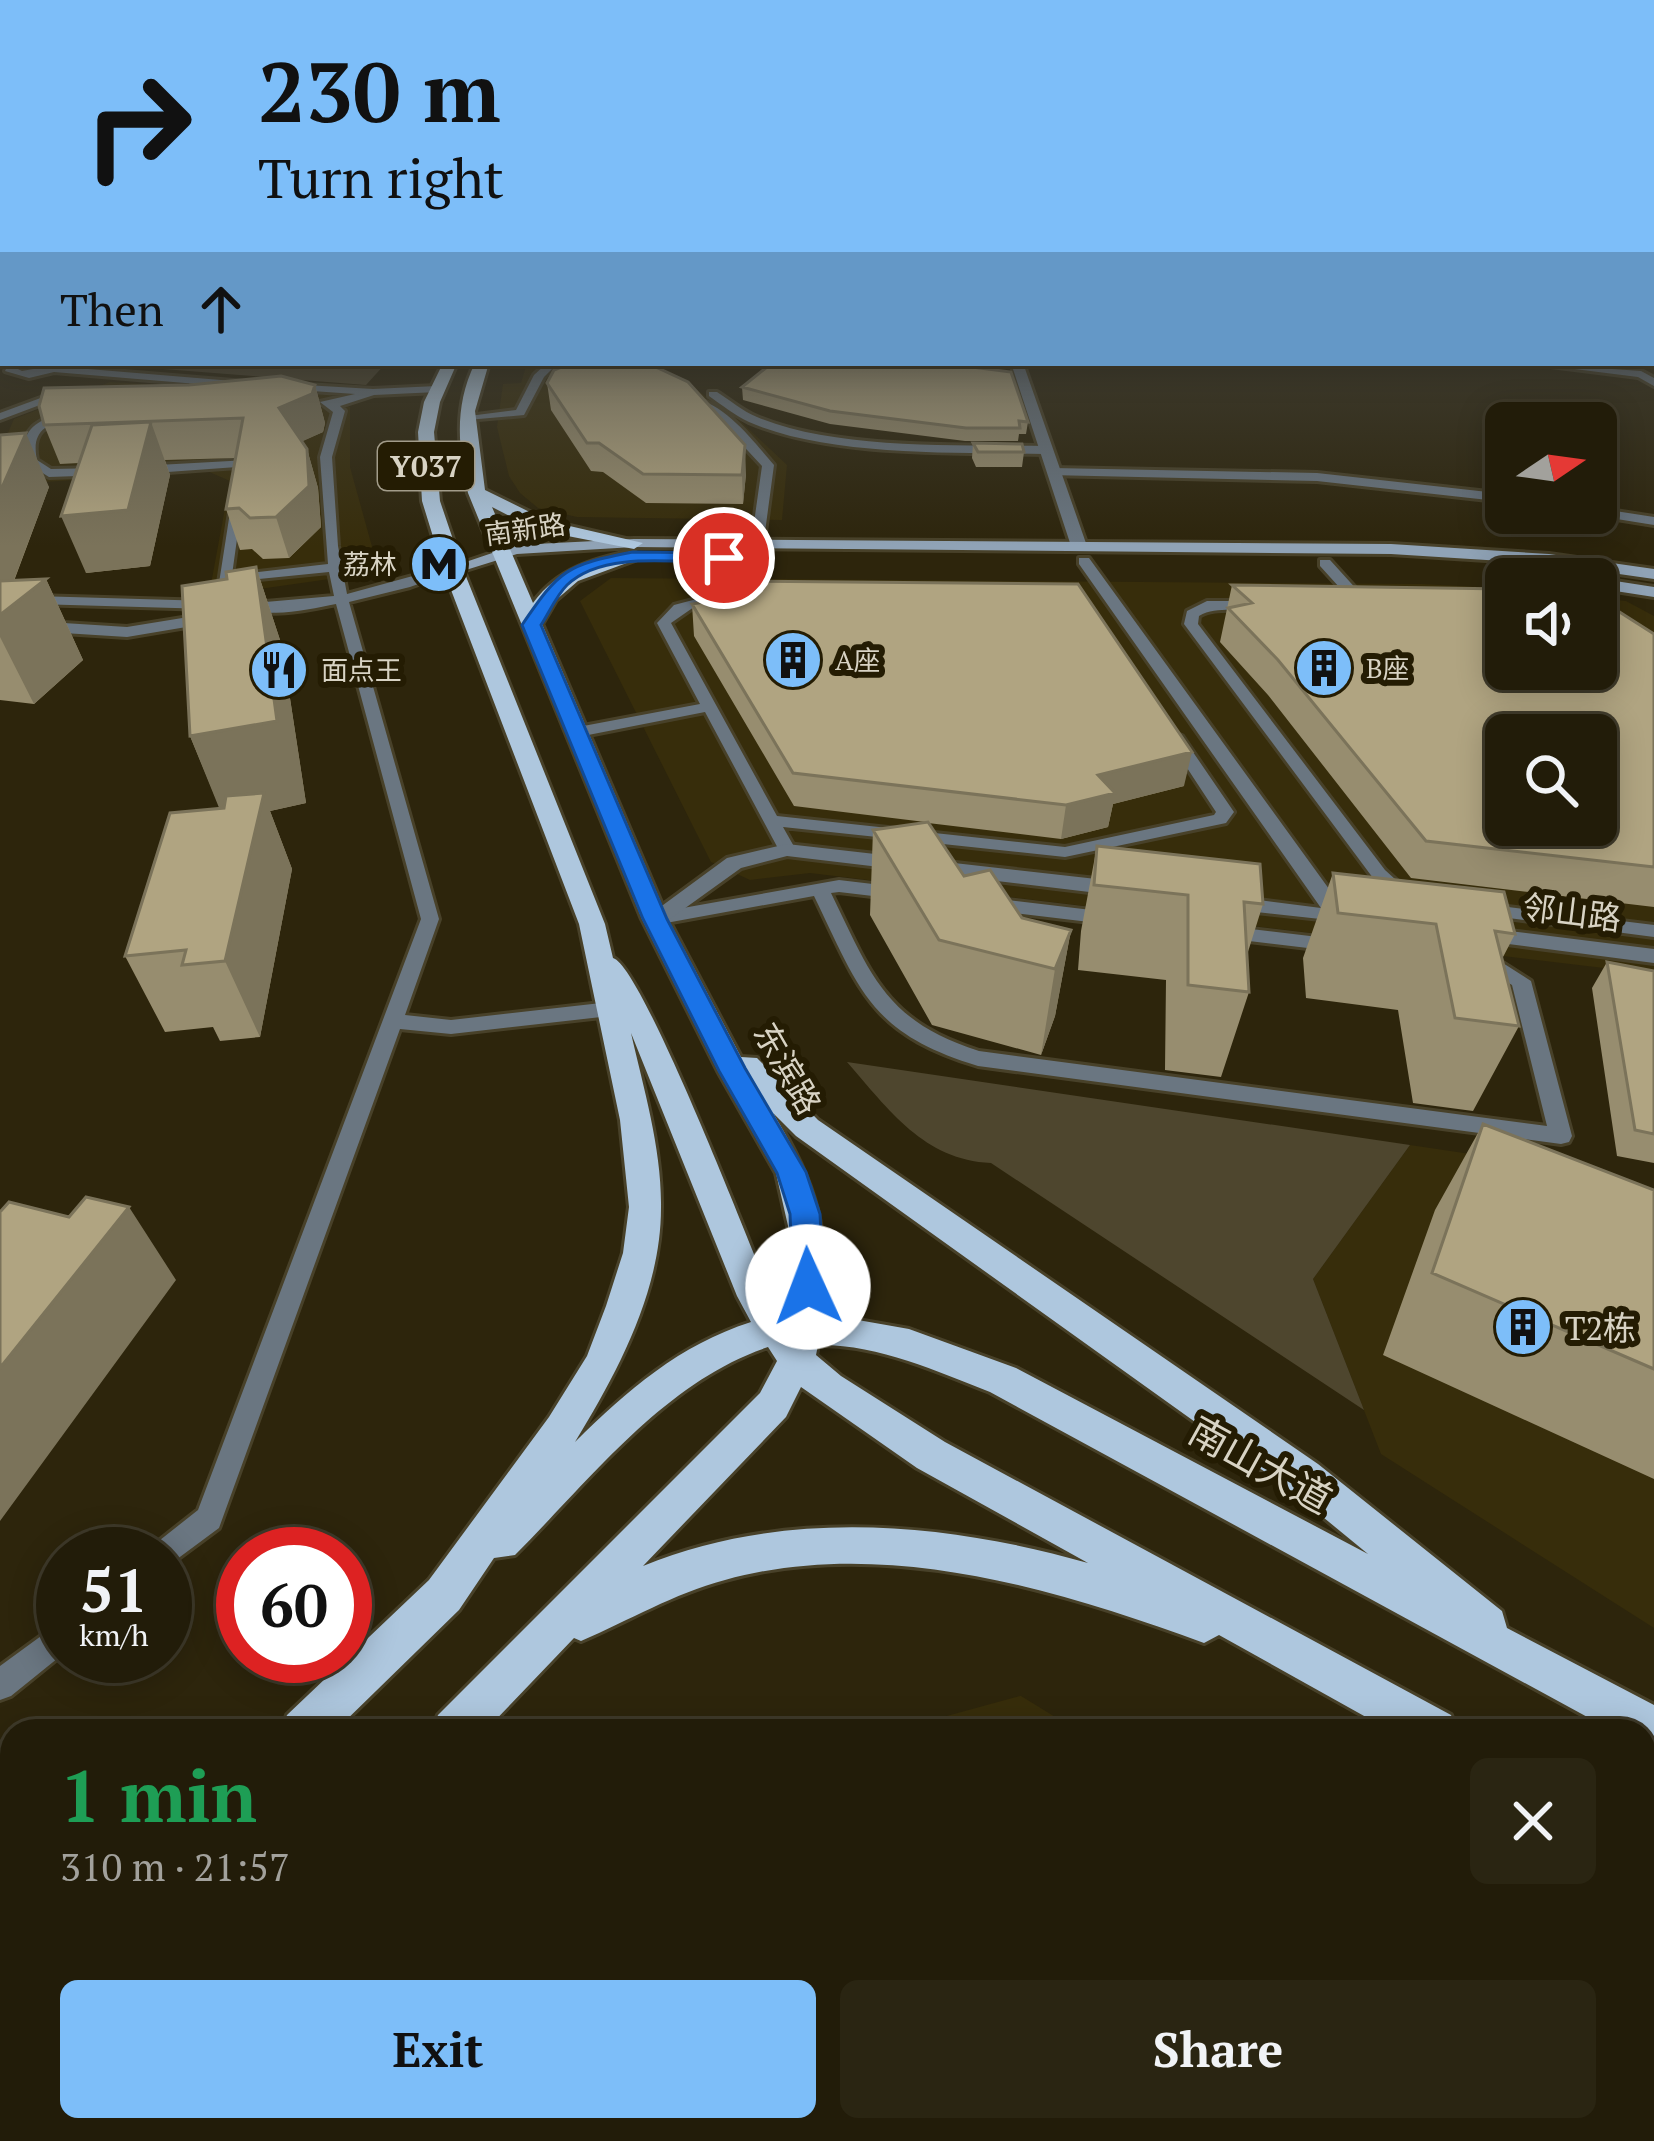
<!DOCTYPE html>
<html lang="en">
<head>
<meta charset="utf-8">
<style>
	:root { --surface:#221c09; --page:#2a2512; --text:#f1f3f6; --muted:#a2a19c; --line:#3f3a2a; --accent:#7dbef9 }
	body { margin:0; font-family:"PT Serif","Noto Sans SC",serif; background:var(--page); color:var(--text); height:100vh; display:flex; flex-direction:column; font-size:45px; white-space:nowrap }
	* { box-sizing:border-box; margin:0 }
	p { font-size:39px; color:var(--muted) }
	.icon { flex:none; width:66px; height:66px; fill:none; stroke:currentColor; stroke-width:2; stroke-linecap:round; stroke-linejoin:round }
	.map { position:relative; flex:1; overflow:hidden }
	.drawer { position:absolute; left:0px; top:1719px; width:1656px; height:423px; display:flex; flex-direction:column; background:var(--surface); border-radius:36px 36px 0 0; box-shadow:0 6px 30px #0003,0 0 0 3px var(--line) }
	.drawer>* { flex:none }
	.guide { position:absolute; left:0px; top:0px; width:1656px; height:366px; box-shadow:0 6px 30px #0003,0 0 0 3px var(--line); background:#7dbef9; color:#111; overflow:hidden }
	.needle { width:78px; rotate:77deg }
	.tools { position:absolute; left:1485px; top:402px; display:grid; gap:24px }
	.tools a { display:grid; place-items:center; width:132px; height:132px; border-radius:18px; background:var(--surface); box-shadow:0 6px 30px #0003,0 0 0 3px var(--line); font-size:60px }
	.speed { position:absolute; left:36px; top:1527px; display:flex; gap:24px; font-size:60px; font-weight:700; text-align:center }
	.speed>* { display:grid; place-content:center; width:156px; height:156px; border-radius:50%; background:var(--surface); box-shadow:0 6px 30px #0003,0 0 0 3px var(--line); line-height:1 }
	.speed small { font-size:30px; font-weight:400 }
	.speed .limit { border:18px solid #d22; background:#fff; color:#111 }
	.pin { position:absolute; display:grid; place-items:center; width:102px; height:102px; color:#fff; margin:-51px; border:6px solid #fff; border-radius:50%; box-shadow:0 3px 12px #0007 }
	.me { position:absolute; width:132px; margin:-66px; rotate:358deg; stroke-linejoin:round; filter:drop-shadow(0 0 9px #0008) }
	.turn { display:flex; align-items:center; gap:42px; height:252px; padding:0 60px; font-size:54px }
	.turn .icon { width:156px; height:156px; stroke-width:2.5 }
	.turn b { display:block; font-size:84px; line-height:102px }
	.then { display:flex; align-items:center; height:114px; padding:0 60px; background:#0003; gap:24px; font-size:45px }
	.round { display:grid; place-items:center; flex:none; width:126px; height:126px; border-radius:18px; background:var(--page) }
	.summary { display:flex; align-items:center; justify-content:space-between; height:204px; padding:0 60px }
	h1 { font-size:72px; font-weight:600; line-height:90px; color:#1e9e55 }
	.button { display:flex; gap:24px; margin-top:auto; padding:24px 60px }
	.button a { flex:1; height:138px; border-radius:18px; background:var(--accent); color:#111; font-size:48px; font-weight:600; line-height:138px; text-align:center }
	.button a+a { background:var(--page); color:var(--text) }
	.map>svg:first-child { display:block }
</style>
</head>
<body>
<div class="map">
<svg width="1654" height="2141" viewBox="0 0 1654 2141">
	<rect width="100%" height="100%" fill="#2d250c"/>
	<path fill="#372d0b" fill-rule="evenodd" d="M 527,363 L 631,363 L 682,380 L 737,418 L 787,465 L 782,520 L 577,517 L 538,508 L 520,493 L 509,476 L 497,427 L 503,384 L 521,383 Z
		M 110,382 L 330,395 L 350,407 L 350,467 L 379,572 L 232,593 L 211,584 L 230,481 L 207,471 L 0,485 L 0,451 L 14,419 Z
		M 611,578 L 1422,584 L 1497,588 L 1506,669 L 1596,669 L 1596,598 L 1626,601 L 1654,616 L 1654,974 L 810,873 L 750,880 L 711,862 L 580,601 ZM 1506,735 L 1596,735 L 1596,825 L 1506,825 Z
		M 1410,1145 L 1599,1173 L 1654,1211 L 1654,1628 L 1381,1454 L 1313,1279 Z
		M 1021,1696 L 1078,1731 L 892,1731 L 1020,1696 Z
		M 1644,1974 L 1654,1980 L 1654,2141 L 305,2141 L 314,2130 L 1644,2130 Z"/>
	<path fill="#4e462e" d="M 86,363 L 386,363 L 366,385 Z
		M 847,1062 L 1410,1145 L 1313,1279 L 1364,1410 L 991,1163 C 924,1160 889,1110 847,1062 Z"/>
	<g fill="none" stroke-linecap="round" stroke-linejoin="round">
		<g stroke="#484129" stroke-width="6">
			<path id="lane" d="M 3,262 L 3,269 L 0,270 L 0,263 Z
				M 9,363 L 20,363 L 16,368 L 22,371 L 67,363 L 64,367 L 245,382 L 250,385 L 245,388 L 54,372 L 29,378 L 5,371 Z
				M 547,363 L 558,363 L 544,377 L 524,415 L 467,420 L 461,417 L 516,410 L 534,375 Z
				M 1527,363 L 1641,371 L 1654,378 L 1654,386 L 1638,377 Z
				M 288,384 L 373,389 L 437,386 L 442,389 L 437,392 L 374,395 L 340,406 L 345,411 L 332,457 L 338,546 L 347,594 L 453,565 L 460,569 L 410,587 L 349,602 L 439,919 L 405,1015 L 451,1020 L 610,1002 L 620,1009 L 610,1016 L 451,1034 L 400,1029 L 219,1528 L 165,1568 L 165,1554 L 151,1554 L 155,1544 L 198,1510 L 421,919 L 336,604 C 310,609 270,619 247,607 L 254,603 L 334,596 L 329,572 L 219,583 L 237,467 L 140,474 L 134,470 L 140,466 L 248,460 L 232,575 L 328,564 L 320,457 L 333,412 L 320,402 L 355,394 L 284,389 Z
				M 65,389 L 69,394 L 0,420 L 0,413 Z
				M 709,392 L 717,392 C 730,400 742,411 757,417 C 834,450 961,445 1045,446 L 1051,450 L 1045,454 C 957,452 829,457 749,422 C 734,415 722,405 709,396 Z
				M 694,399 C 725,403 754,442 774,465 L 763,547 L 751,544 L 762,466 L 722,423 L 694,403 Z
				M 67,413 L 71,414 L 71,418 C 45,424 31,432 37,460 L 51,469 L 103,468 L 109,472 L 107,475 L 49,477 L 25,462 C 19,429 37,419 67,413 Z
				M 1053,468 L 1317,473 L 1506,494 L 1506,502 L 1317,481 L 1049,475 L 1049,469 Z
				M 1596,508 L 1654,517 L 1654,525 L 1592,515 L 1596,513 Z
				M 1320,560 L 1330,560 L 1369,603 L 1369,609 L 1359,609 L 1320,566 Z
				M 0,595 L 210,601 L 217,605 L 210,609 L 0,603 Z
				M 712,595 L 746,595 L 753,599 L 746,603 L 694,607 L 671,623 L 777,816 L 1065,847 L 1214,815 L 1216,812 L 1168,739 L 1176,734 L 1182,736 L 1234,812 L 1226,823 L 1065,857 L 783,827 L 796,850 L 793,854 L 781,854 L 705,712 L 578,737 L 570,732 L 578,727 L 700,704 L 657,623 L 674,605 Z
				M 1207,601 L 1254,601 L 1261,605 C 1242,615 1218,604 1199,616 L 1198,624 L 1385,870 L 1407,890 L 1410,894 L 1407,898 L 1395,898 L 1373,878 L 1184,624 L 1187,611 Z
				M 839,880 L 1495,958 L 1531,981 L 1572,1136 L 1569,1142 L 1561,1144 L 978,1066 C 870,1033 860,991 814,896 L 655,925 L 646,919 L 655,913 ZM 839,892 L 1484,969 L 1512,985 L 1547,1126 L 979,1051 C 885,1021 871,975 831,893 Z
				M 1484,904 L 1654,925 L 1654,937 L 1477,914 L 1475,910 Z
				M 63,1620 L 63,1654 L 11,1696 L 0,1700 L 0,1666 Z
				M 1644,2037 L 1654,2041 L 1654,2079 L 1644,2075 Z
				M 701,2130 L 738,2130 L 734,2141 L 696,2141 Z
				M 1558,2130 L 1607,2130 L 1612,2141 L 1562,2141 Z"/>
		</g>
		<g stroke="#484129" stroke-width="6">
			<path id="street" d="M 1653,331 L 1654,331 L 1654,337 L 1653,337 Z
				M 1011,363 L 1023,363 L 1087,546 L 1084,549 L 1071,546 Z
				M 1079,558 L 1089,558 L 1345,911 L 1357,913 L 1360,918 L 1357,923 L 1221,908 L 1217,903 L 1221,898 L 1228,896 L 1321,908 L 1079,564 Z
				M 275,603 L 283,608 L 281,611 L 127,637 L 0,629 L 0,619 L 127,627 Z
				M 787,844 L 1123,882 L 1133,889 L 1123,896 L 787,856 L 741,868 L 663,924 L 647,924 L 644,919 L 727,858 Z
				M 1485,928 L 1654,949 L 1654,963 L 1477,940 L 1474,935 Z"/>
		</g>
		<g stroke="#484129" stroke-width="6">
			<path id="secondary" d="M 634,539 L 1391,544 L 1549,554 L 1654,569 L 1654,579 L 1549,564 L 1391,554 L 634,547 L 517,554 L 453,574 L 445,569 L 516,545 Z
				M 1596,578 L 1654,587 L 1654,597 L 1596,588 Z"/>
		</g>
		<g stroke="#484129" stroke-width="6">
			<path id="primary" d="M 443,363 L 457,363 L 440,402 L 434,432 L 440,501 L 463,569 L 605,924 L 613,958 C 642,966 749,1243 768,1288 L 786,1315 L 793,1248 L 776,1173 L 718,1071 L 642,919 L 468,493 C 458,447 454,406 475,363 L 489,363 L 475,411 L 485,490 L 548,521 L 643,543 L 634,549 L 537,530 L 492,507 L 533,603 C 558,569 593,559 633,551 L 643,557 L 578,581 L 556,600 L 542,624 L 668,919 L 741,1057 L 757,1058 L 818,1120 L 1318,1464 L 1502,1611 L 1507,1628 L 1654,1705 L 1654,1751 L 1644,1747 L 1644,1731 L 1613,1731 L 990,1392 C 936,1371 877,1344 818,1345 L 816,1355 L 841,1376 L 945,1442 L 1451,1715 L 1457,1731 L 1391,1731 L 1219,1635 L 1204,1643 C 1056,1589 883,1536 725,1580 C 673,1594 630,1620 581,1641 L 574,1638 L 485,1731 L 432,1731 L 438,1715 L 760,1393 L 777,1361 L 768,1347 C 664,1382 591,1479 515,1555 L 494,1558 L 459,1610 L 335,1731 L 281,1731 L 287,1715 L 429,1580 L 549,1417 L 587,1356 L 606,1306 L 623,1253 L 629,1207 L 620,1120 L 579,924 L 443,569 L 422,501 L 418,432 L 424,402 ZM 631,1033 L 737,1296 L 751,1322 C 679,1345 628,1390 575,1442 C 617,1373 661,1292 661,1208 C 662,1150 644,1090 631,1033 ZM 773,1113 L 796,1136 L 1290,1490 L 1368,1554 L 1016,1368 L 909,1329 L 824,1314 C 828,1227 818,1188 773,1113 ZM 801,1387 L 917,1468 L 1088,1563 C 944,1522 784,1508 643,1566 L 786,1417 Z
				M 1644,1823 L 1654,1827 L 1654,1874 L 1644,1870 Z
				M 12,1987 L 12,2043 L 0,2048 L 0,1992 Z
				M 31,2130 L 90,2130 L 86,2141 L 27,2141 Z"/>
		</g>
		<use href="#lane" fill="#6a7681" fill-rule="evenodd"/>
		<use href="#street" fill="#6a7681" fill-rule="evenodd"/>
		<use href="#secondary" fill="#90a3b6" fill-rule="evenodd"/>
		<use href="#primary" fill="#aec7de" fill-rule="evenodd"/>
	</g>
	<path fill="#978d6f" d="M 1653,246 L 1654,246 L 1654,322 L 1653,322 Z
		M 770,363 L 993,363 L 988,369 L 1028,422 L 1026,434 L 1019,434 L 1018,441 L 965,441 L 830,424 L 743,400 L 742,387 Z
		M 547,383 L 746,474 L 743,504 L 646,503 L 603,472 L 591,471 L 551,410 Z
		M 315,385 L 325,423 L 323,432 L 302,441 L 307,449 L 318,488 L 321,527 L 289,558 L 263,559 L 252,549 L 240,550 L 226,509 L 236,458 L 165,460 L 170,475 L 150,566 L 86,573 L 79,463 L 60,464 L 44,425 Z
		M 0,435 L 49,487 L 14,581 L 46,579 L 83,660 L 34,704 L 0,700 Z
		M 973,443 L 1024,452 L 1022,467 L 976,467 L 972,458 Z
		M 256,567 L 282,646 L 306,803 L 270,811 L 292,869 L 260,1037 L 220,1041 L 213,1027 L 165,1032 L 125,956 L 220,808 L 190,736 Z
		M 1232,585 L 1654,634 L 1654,907 L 1411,878 L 1268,695 L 1220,642 Z
		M 720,586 L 1184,786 L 1113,804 L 1108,827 L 1061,839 L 928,823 L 964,876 L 1022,918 L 1071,930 L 1055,1016 L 1041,1055 L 932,1025 L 870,915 L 873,830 L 925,822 L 794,806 L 694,636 L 692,604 L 721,599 Z
		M 1097,846 L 1263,904 L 1247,955 L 1249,992 L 1221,1077 L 1165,1070 L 1166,980 L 1078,970 L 1081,931 Z
		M 1333,873 L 1515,934 L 1502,959 L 1519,1026 L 1473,1111 L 1413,1103 L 1398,1010 L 1306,998 L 1303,958 Z
		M 1607,962 L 1654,971 L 1654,1163 L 1617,1156 L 1592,988 Z
		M 1483,1124 L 1654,1190 L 1654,1479 L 1383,1355 L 1435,1210 Z"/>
	<path fill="#7b735a" d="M 315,385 L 325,423 L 323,432 L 290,447 L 279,408 Z
		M 151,422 L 170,475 L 150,566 L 86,573 L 61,516 Z
		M 26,433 L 49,487 L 11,588 L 46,579 L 83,660 L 34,704 L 0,637 L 0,492 Z
		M 745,445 L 746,474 L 743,504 L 742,475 Z
		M 307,449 L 318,488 L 321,527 L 289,558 L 276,517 Z
		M 256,567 L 282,646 L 306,803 L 270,811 L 292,869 L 260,1037 L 225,961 L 224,820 L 190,736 Z
		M 1192,752 L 1184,786 L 1113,804 L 1108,827 L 1061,839 L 1066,805 L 1098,775 Z
		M 1071,930 L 1055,1016 L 1041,1055 L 1055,969 Z
		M 129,1207 L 176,1280 L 0,1521 L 0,1368 Z"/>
	<path fill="#b0a481" stroke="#7b735a" stroke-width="3" fill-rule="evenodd" d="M 571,363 L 647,363 L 688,382 L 745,445 L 742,475 L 643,474 L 599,443 L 587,443 L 547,383 L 554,370 Z
		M 772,363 L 984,363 L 979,368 L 1011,372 L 1028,422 L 1019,421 L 1020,428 L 966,428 L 830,411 L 742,387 Z
		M 281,376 L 315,385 L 312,394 L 279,408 L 307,449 L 309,486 L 276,517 L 250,518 L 239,508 L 226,509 L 243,418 L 44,425 L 39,406 L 44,388 L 189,385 Z
		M 151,422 L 128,510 L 61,516 L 92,425 Z
		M 26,433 L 0,492 L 0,435 Z
		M 973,443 L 1022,444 L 1024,452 L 978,452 Z
		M 256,567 L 277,721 L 190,736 L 182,586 L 227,579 L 226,572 Z
		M 46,579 L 0,615 L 0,581 Z
		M 748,581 L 1078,584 L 1192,752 L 1098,775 L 1115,793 L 1066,805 L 793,773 L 692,604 L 728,598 L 720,586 Z
		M 1232,585 L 1506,589 L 1506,669 L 1596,669 L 1596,597 L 1654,634 L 1654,867 L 1426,841 L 1278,660 L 1228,608 L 1252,603 ZM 1506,735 L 1596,735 L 1596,825 L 1506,825 Z
		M 264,793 L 225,961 L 182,965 L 186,950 L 125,956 L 170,813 L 224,808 L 226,796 Z
		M 928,822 L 964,876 L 990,870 L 1022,918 L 1071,930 L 1055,969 L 939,940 L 873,830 Z
		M 1097,846 L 1260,864 L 1263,904 L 1244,902 L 1249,992 L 1188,985 L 1188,895 L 1094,885 Z
		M 1333,873 L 1504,892 L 1515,934 L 1495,931 L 1519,1026 L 1455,1018 L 1436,924 L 1338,913 Z
		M 1607,962 L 1654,971 L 1654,1134 L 1635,1130 Z
		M 1483,1124 L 1654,1190 L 1654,1369 L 1432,1273 Z
		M 86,1197 L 129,1207 L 0,1368 L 0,1212 L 9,1202 L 69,1217 Z
		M 781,2130 L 1470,2130 L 1487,2141 L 776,2141 Z"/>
	<linearGradient id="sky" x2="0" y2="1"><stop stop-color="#191407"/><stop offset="0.45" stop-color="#464640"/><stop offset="1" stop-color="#464640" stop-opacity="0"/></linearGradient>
	<rect width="1654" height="546" fill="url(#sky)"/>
	<path fill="#1a73e8" stroke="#114b97" stroke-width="3" d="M 633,552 L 724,553 L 732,558 L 724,563 C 678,563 603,550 567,585 C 556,596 549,613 541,625 L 667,919 L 745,1068 L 806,1172 L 820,1214 L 824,1287 L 820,1296 L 808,1300 L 797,1296 L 793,1287 L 790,1214 L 777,1173 L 719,1071 L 643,919 L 522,625 C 560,569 566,565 633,552 Z"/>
	<defs>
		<g id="metro-disc" transform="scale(3)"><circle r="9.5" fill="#7dbef9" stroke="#241c03"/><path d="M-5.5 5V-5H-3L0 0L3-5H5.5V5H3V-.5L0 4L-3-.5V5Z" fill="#111"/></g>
		<g id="building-disc" transform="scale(3)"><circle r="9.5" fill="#7dbef9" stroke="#241c03"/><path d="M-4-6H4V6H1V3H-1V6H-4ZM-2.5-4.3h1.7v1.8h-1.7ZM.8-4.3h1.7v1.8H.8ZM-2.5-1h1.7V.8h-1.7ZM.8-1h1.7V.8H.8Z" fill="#111"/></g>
		<g id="restaurant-disc" transform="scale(3)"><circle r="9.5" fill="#7dbef9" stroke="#241c03"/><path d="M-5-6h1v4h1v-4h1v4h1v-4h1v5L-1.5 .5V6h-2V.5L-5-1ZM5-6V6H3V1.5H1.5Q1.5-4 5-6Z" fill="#111"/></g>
	</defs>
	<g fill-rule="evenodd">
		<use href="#metro-disc" x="439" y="564"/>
		<use href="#building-disc" x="793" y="660"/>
		<use href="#building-disc" x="1324" y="668"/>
		<use href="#restaurant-disc" x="279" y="670"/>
		<use href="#building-disc" x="1523" y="1327"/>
	</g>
	<g text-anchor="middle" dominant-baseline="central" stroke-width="12" stroke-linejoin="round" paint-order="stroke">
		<g font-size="27" fill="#d8d3c4" stroke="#241c03">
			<text transform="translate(525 529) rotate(-8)">南新路</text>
		</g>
		<g font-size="27" fill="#d8d3c4" stroke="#241c03" text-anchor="start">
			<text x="397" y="564" text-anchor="end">荔林</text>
			<text x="835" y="660">A座</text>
			<text x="1366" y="668">B座</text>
			<text x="321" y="670">面点王</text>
		</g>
		<rect fill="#241c03" stroke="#a29c8a" stroke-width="3" x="378" y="442" width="96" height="48" rx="9"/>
		<g font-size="30" font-weight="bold" fill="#d8d3c4">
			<text x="426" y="466">Y037</text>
		</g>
		<g font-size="33" fill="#d8d3c4" stroke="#241c03">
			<text transform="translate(1572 912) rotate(7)">邻山路</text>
			<text transform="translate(788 1068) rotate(60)">东滨路</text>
		</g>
		<g font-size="33" fill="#d8d3c4" stroke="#241c03" text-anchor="start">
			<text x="1565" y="1327">T2栋</text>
		</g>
		<g font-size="39" fill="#d8d3c4" stroke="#241c03">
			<text transform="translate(1261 1464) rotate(29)">南山大道</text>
		</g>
	</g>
</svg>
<div class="tools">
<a><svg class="needle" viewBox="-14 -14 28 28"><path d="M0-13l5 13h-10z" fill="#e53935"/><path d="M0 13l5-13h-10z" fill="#a2a19c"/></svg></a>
<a><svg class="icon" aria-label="sound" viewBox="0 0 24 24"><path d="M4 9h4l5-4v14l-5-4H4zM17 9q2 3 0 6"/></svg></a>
<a><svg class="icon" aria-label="search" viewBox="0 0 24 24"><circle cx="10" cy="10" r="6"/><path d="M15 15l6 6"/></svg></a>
</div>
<div class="speed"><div>51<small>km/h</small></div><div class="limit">60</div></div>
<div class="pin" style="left:724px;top:558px;background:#d93025"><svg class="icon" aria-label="arrive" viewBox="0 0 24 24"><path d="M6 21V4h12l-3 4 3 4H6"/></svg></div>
<svg class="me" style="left:808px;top:1287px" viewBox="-20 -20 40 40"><circle r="19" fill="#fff"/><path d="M0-13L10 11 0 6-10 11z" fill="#1a73e8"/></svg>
<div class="guide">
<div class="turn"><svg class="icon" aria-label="right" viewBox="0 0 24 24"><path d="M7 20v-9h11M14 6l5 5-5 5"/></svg><div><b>230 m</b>Turn right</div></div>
<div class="then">Then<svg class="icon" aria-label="ahead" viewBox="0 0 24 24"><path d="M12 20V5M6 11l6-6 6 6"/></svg></div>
</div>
<section class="drawer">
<div class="summary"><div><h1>1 min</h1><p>310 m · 21:57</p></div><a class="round"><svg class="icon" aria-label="close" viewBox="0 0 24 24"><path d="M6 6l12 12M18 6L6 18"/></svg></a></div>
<div class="button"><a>Exit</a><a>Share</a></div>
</section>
</div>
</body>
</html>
